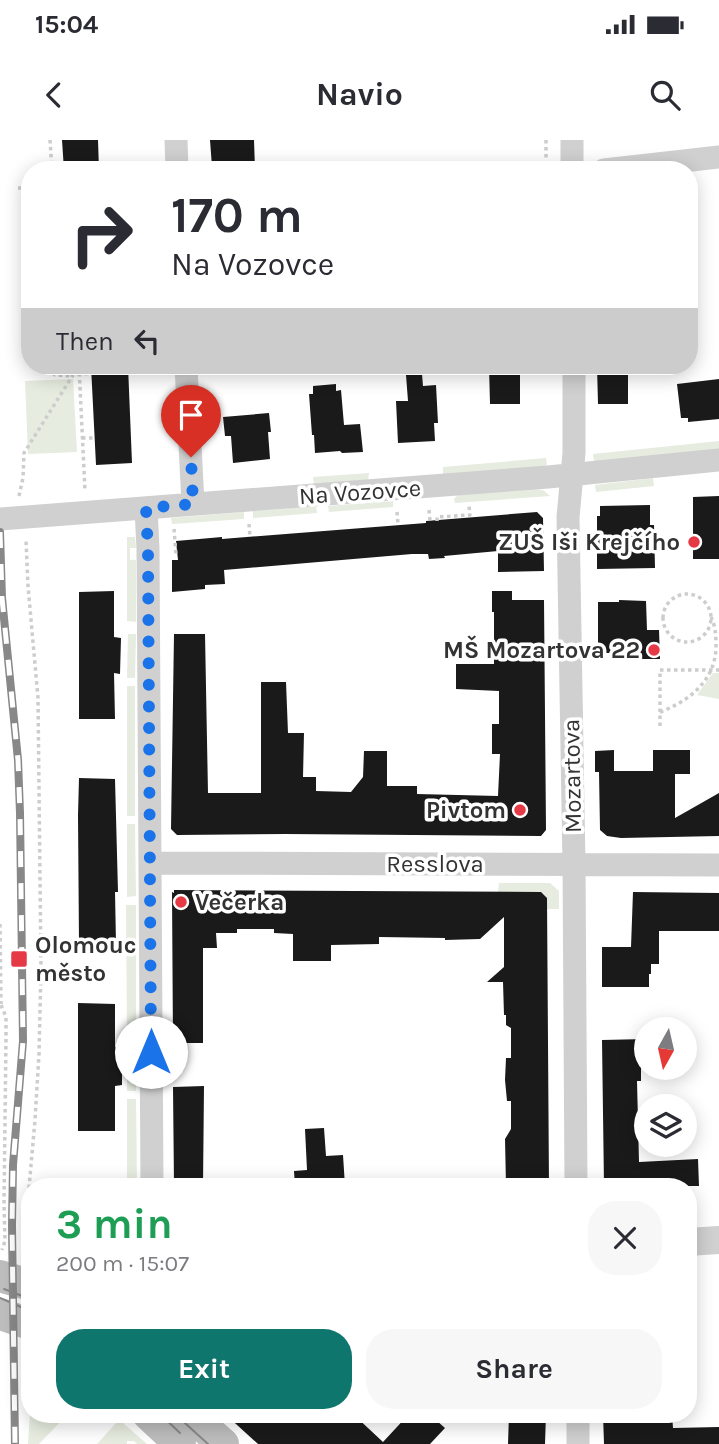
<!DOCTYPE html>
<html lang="en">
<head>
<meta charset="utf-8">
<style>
	:root { --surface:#fff; --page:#f7f7f7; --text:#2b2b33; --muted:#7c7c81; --accent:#0f766e }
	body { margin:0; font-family:Karla,sans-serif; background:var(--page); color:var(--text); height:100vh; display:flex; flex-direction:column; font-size:26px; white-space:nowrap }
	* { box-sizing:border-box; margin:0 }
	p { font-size:23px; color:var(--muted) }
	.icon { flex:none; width:38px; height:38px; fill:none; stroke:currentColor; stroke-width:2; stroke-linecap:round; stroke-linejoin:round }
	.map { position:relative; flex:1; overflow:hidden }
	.drawer { position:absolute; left:21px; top:1038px; width:676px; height:245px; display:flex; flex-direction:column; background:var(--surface); border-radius:28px; box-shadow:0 4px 18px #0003 }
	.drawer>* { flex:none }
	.banner { position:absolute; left:21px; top:21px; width:677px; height:214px; border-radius:28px; box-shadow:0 4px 18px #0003; background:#fff; color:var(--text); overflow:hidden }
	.needle { width:46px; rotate:188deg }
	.tools { position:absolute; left:634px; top:877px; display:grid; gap:14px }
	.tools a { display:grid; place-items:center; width:63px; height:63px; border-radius:50%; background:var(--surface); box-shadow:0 4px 18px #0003; font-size:35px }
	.pin { position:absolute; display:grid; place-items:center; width:60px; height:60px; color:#fff; margin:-72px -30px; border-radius:50% 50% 50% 0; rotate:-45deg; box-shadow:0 0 7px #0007 }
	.pin .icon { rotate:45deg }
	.me { position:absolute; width:77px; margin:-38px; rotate:0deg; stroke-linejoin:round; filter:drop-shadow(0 0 5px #0008) }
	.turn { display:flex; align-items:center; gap:24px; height:147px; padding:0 35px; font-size:32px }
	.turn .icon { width:91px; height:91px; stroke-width:2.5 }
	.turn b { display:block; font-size:49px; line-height:60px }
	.then { display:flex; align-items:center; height:66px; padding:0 35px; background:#0003; gap:14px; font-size:26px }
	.round { display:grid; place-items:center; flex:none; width:74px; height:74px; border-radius:28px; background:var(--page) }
	.summary { display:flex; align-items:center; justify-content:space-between; height:119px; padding:0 35px }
	h1 { font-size:42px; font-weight:700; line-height:52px; color:#1e9e55 }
	.action { display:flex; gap:14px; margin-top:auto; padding:14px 35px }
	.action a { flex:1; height:80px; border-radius:28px; background:var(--accent); color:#fff; font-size:28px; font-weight:700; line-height:80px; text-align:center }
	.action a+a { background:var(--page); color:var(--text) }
	.status { display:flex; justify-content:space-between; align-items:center; height:49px; padding:0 35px; background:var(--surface); direction:ltr }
	.status svg { height:19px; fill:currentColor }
	header { display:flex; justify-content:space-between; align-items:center; height:91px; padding:0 35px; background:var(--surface); font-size:32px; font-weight:700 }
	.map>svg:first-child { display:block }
</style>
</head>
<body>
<div class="status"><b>15:04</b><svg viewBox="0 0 49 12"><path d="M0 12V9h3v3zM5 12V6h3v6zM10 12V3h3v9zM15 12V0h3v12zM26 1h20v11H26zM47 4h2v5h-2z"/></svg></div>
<header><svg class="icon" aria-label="back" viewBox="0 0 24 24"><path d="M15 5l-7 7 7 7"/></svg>Navio<svg class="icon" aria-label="search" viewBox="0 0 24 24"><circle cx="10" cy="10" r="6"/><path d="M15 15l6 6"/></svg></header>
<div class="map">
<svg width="719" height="1304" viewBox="0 0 719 1304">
	<rect width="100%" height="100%" fill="#fff"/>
	<path fill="#e6ecdf" d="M 73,239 L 77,312 L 28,314 L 25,241 Z
		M 719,301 L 719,309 L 600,322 L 594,321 L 593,314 Z
		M 546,318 L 547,326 L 443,335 L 443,327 Z
		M 369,333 L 368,341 L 314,345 L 313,337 Z
		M 653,338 L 654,346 L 596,352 L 595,345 Z
		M 533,349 L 543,350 L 550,356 L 455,363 L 454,359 L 458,355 Z
		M 393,361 L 393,367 L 329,372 L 328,366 Z
		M 316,366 L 317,373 L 253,378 L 253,371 Z
		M 244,372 L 244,379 L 172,384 L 171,378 Z
		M 127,397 L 135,397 L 136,408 L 130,408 L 130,420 L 136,420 L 136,482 L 127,481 Z
		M 128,494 L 136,494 L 135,538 L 127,538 Z
		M 713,533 L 719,533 L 719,559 L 697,555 Z
		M 127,546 L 135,546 L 135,676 L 127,676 Z
		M 127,684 L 135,684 L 136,756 L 127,757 Z
		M 499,743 L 550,743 L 559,751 L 559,769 L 547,769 L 498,752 Z
		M 126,765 L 136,765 L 136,894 L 127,895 Z
		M 127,905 L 136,905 L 136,951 L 127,951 Z
		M 127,959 L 136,959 L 137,1046 L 127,1046 Z
		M 30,1274 L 68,1274 L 39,1304 L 28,1304 Z
		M 120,1282 L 123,1283 L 147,1304 L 137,1304 L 134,1301 L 127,1301 L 127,1304 L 97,1304 L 116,1283 Z"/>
	<path fill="#1a1a1a" d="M 62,0 L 98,0 L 99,30 L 64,30 Z
		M 210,0 L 254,0 L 255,29 L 228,30 L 228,26 L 212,27 Z
		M 91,226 L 128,226 L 132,323 L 96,325 Z
		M 489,226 L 520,226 L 520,264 L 490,264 Z
		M 597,226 L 628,226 L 628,264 L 598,264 Z
		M 422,234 L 423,246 L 436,245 L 438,283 L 434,283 L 435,301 L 398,303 L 396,261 L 408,261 L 406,235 Z
		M 719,239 L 719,279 L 688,282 L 688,278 L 681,278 L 677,244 Z
		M 336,244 L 336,251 L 341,250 L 344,285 L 360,284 L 363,312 L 342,313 L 340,311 L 315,313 L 314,295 L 312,295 L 309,254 L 313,254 L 313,246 Z
		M 269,273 L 271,292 L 268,292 L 270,319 L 233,323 L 231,296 L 225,296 L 223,277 Z
		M 719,356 L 719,419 L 693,419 L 693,357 Z
		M 650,365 L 650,385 L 654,385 L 655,428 L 597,429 L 597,376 L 600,376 L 600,366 Z
		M 537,372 L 543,378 L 544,431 L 498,432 L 498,411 L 444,416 L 445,418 L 429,419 L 428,414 L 412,414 L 224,430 L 225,444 L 205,445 L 205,449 L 172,452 L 172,420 L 178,420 L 176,401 L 222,397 L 222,399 L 426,383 L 426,381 Z
		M 114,451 L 114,497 L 121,498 L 120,534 L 114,533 L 115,579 L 79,579 L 79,452 Z
		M 492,451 L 512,451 L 512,460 L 544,460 L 546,690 L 541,696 L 285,694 L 177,695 L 171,689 L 174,494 L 205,494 L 208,653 L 261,653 L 261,542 L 286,542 L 288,593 L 304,593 L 303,637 L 316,637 L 316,651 L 351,652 L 363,637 L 364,611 L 387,611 L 387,646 L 417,646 L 417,654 L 498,656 L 500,614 L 492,614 L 492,584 L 499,584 L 499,551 L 456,549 L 456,524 L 494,524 L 494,472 L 492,472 Z
		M 619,460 L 646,461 L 647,490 L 659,490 L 660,519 L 619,519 L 619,513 L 598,513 L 598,462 L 619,462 Z
		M 614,610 L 614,631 L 653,631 L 653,610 L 690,610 L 690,634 L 675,634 L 675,678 L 719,653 L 719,696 L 621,698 L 607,696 L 600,690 L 599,632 L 595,632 L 595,611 Z
		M 79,638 L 115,639 L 118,752 L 115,752 L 116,804 L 79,804 L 78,675 Z
		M 174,750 L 541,752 L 547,758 L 549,1046 L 506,1046 L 505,999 L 511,989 L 511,961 L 507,961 L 505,940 L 506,918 L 511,918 L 511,888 L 506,885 L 506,875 L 504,875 L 503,842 L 487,842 L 504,827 L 504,777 L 480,799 L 445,800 L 445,798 L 379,797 L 379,804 L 331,805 L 331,821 L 293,821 L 293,794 L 274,793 L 274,789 L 237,789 L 237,793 L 216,793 L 217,808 L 203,808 L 203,903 L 173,903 L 172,752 L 174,753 Z
		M 633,752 L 719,753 L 719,791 L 659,791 L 659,824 L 651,824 L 651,834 L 649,834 L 649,847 L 602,847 L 602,807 L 631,807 Z
		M 78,863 L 115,864 L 115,907 L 122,908 L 122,945 L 115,946 L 115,991 L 78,991 Z
		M 646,899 L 646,917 L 641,917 L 641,941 L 637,941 L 639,1022 L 698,1019 L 699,1046 L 604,1046 L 602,900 Z
		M 204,946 L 203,1046 L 174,1046 L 173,947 Z
		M 324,988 L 326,1016 L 343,1015 L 345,1046 L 295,1046 L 294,1031 L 307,1030 L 305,989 Z
		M 225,1274 L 353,1274 L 383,1302 L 409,1274 L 429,1274 L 445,1288 L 430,1304 L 258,1304 Z
		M 509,1274 L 546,1274 L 545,1304 L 508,1304 Z
		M 603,1274 L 672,1274 L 673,1288 L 719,1287 L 719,1304 L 604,1304 Z"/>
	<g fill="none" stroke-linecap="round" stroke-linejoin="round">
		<path stroke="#cdcdcd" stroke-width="3.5" stroke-dasharray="3.5 3.5" stroke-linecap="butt" d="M 50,0 L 52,30
			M 546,0 L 546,30
			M 18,48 L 30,48
			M 52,226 L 52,232 L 55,235 L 72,236
			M 79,226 L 85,351
			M 82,298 L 95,298
			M 19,356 L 23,338 L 24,313 L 73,235 L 92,233
			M 429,370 L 430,381
			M 397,372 L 398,385
			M 437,381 L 437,377 L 470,375 L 469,366
			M 249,384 L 250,397
			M 174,389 L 176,415 L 177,415
			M663 478a24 24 0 1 1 48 0a24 24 0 1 1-48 0Z
			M 660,572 C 690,561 717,539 716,504 C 716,494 715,485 711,477
			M 660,586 L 660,530 L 719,530
			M 0,784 L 1,864
			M 1,865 L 6,877 L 6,897 L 4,1065 L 5,1101 L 2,1110
			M 25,1118 L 25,1093 L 35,980 L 39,914 L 41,829 L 38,558 L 28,446 L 26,400"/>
		<path stroke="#d0d0d0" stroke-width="23" d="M 176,0 L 177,30
			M 572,0 L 572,30
			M 604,30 L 719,17
			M 186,226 L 193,364
			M 574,226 L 574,313 L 568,377 L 574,724 L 576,1046
			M 146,368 L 148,409 L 152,1046
			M 0,379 L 548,337 L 719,320
			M 151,723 L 719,725
			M 578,1304 L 578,1274"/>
		<path stroke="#d0d0d0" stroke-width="28" d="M 688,1102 L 719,1100"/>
		<path stroke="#bdbdbd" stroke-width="32" d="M 0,1136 L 30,1145
			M 0,1174 L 30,1184
			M 148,1274 L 180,1304
			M 189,1274 L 223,1304"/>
		<path stroke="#888" stroke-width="2" d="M 4,1149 L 30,1159
			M 0,1158 L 30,1171
			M 160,1274 L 180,1293
			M 175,1274 L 208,1304"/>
		<g stroke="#888" stroke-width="8">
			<path id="rail" d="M 0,392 L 2,458 L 18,620 L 20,673 L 23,901 L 13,1025 L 12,1085 L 15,1304"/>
		</g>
		<use href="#rail" stroke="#fff" stroke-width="5" stroke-dasharray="16" stroke-linecap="butt"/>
	</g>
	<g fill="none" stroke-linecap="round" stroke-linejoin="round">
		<path stroke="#1a73e8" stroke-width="12" stroke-dasharray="0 21.6" d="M 151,912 L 148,410 L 146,368 L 193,364 L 191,317"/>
	</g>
	<g fill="#e63946" stroke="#fff" stroke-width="2.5">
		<circle cx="694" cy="402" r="7"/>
		<circle cx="654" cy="510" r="7"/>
		<circle cx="520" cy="670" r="7"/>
		<circle cx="181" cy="762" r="7"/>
		<rect x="10" y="810" width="18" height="18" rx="3.5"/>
	</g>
	<g text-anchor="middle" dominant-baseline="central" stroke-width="7" stroke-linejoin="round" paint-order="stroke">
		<g font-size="24" fill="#333" stroke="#fff">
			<text transform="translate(360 352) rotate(-4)">Na Vozovce</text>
			<text transform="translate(572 636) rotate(-91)">Mozartova</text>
			<text x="435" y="724">Resslova</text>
		</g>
		<g font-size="24" font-weight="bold" fill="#333" stroke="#fff" text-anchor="end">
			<text x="680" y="402">ZUŠ Iši Krejčího</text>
			<text x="640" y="510">MŠ Mozartova 22</text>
			<text x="506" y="670">Pivtom</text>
			<text x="195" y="762" text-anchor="start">Večerka</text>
			<text x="35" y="805" text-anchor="start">Olomouc<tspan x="35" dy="28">město</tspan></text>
		</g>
	</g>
</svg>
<div class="tools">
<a><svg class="needle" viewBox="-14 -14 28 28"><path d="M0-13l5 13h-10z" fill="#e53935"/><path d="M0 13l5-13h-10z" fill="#7c7c81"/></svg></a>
<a><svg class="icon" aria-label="layers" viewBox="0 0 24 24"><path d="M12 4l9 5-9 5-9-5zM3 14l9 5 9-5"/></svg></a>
</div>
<div class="pin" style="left:191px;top:317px;background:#d93025"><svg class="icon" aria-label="arrive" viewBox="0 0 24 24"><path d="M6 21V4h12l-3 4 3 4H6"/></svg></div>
<svg class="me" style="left:151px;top:912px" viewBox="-20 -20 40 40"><circle r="19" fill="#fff"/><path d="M0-13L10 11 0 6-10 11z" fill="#1a73e8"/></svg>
<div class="banner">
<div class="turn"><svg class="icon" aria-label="right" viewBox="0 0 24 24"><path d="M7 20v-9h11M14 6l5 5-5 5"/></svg><div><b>170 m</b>Na Vozovce</div></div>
<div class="then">Then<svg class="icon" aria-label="left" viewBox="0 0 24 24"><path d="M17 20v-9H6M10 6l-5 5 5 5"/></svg></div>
</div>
<section class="drawer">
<div class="summary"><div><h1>3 min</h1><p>200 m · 15:07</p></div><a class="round"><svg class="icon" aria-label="close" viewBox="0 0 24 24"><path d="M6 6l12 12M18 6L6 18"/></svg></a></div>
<div class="action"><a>Exit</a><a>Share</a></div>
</section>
</div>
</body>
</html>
